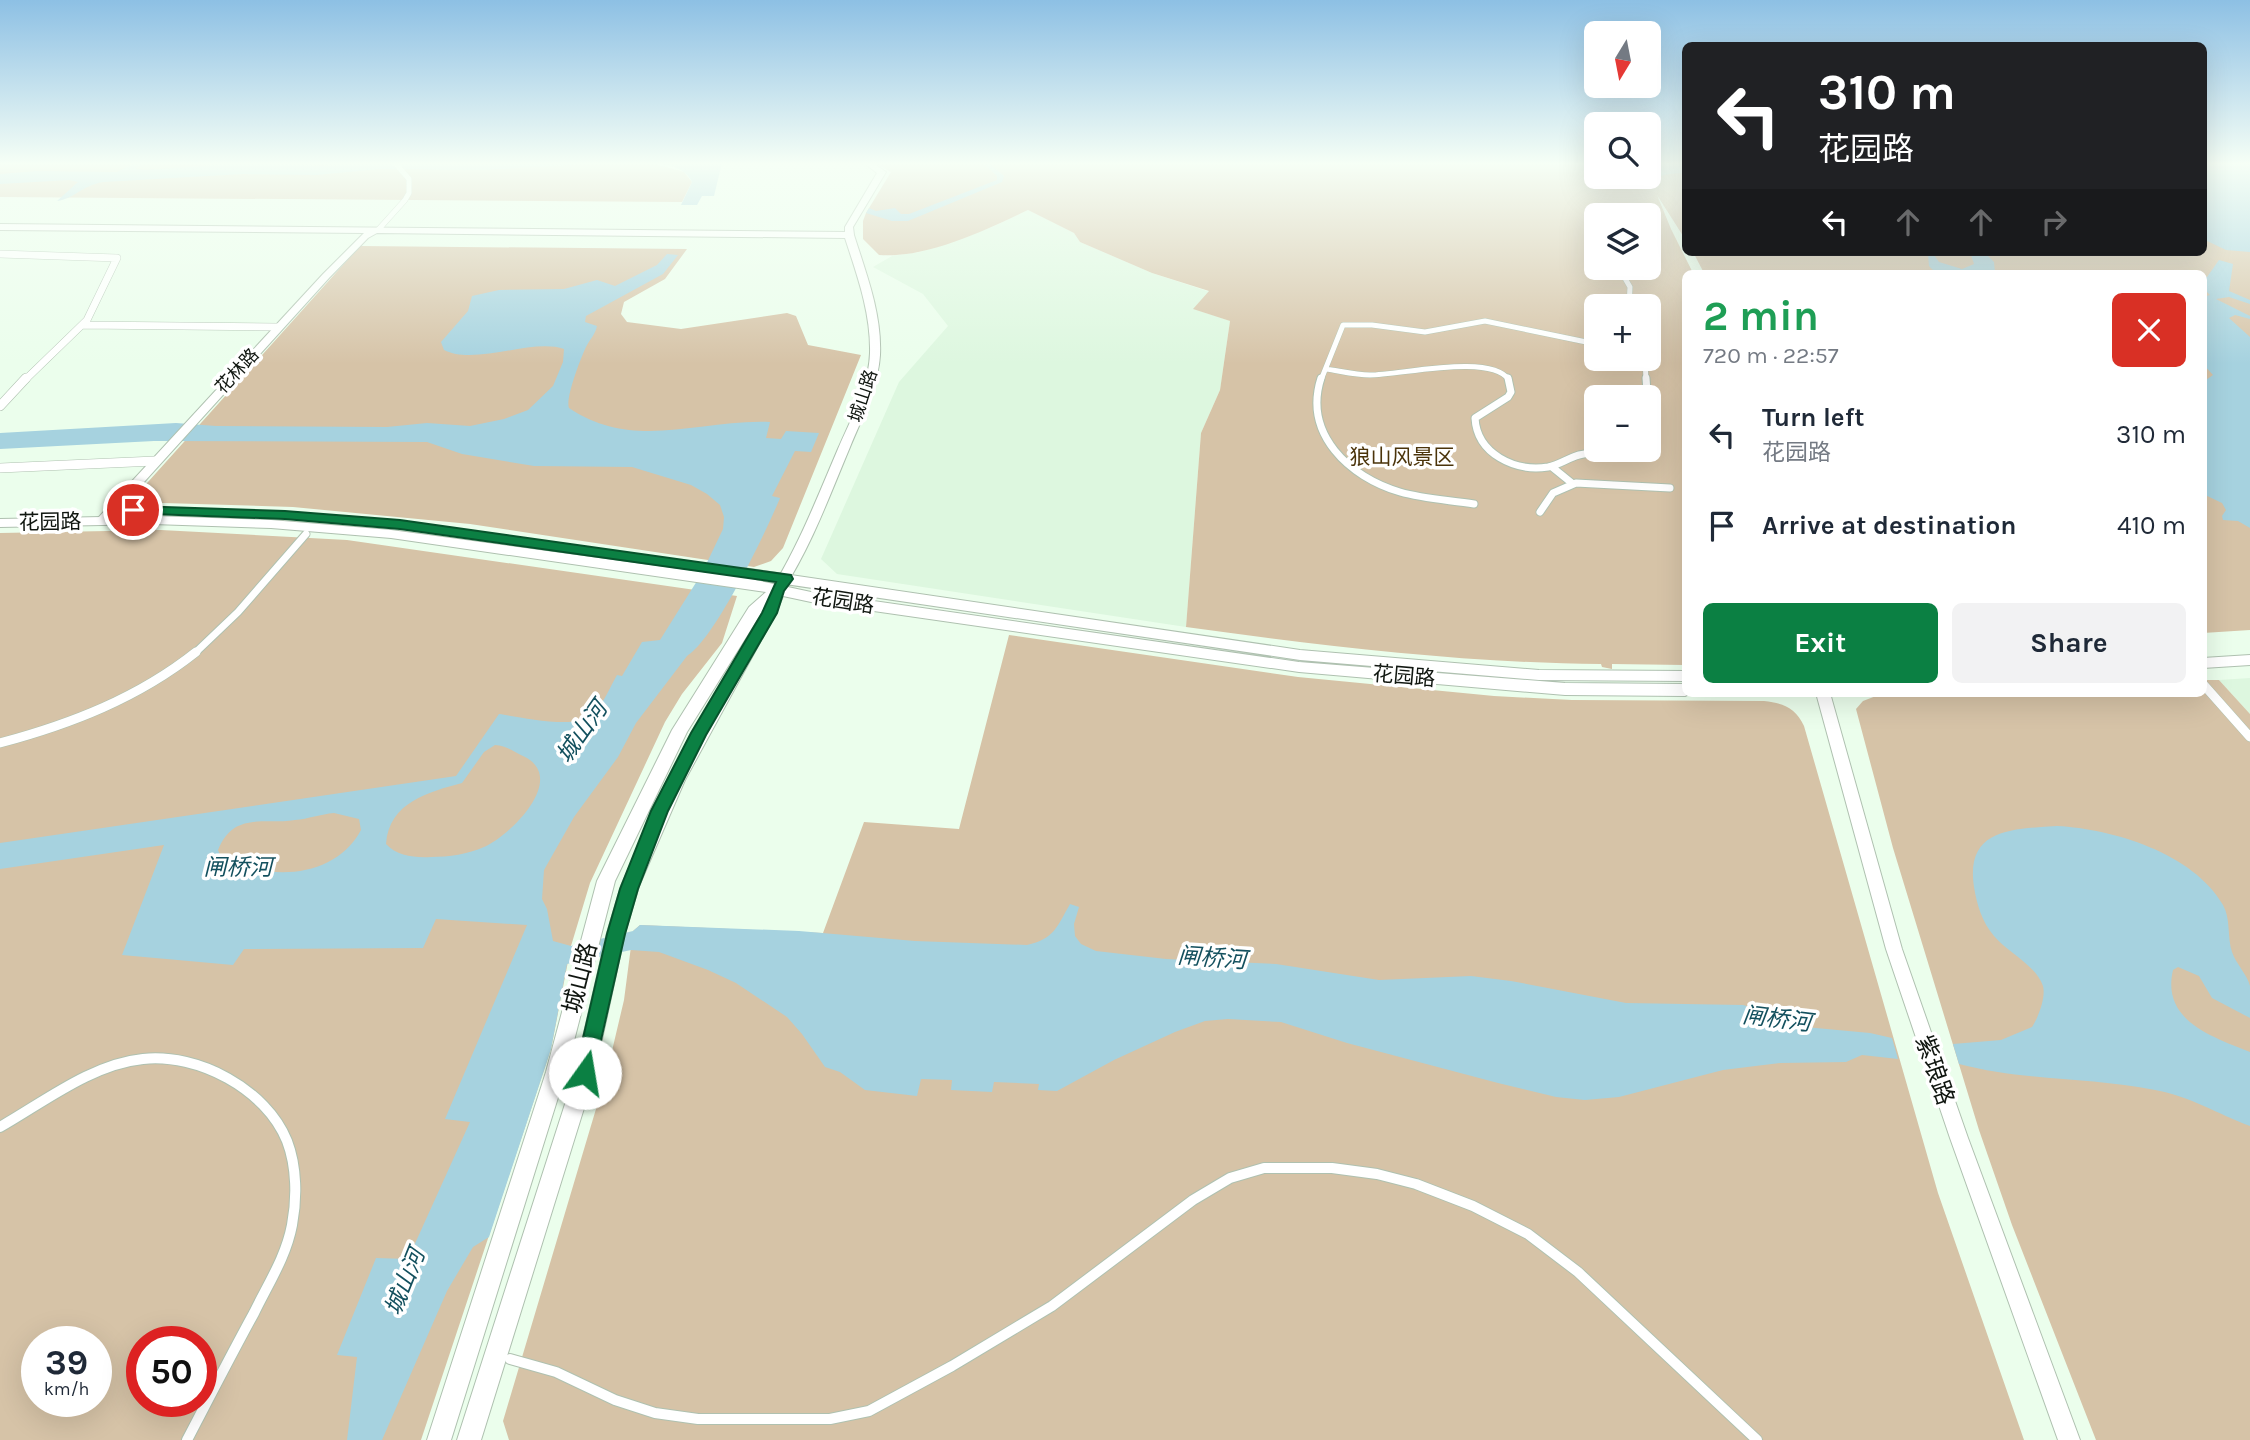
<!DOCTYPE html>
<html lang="en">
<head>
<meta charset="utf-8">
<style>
	:root { --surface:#fff; --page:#f2f2f3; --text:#1f2937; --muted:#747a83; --accent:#0b8043 }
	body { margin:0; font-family:Karla,"Noto Sans SC",sans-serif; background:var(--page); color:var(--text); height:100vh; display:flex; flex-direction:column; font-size:26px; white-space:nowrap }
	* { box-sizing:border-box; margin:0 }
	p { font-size:23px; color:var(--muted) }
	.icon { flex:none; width:38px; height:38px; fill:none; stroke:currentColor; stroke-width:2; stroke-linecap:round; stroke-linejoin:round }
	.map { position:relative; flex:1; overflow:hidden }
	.side { position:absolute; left:1682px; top:270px; width:525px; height:427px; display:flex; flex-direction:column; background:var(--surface); border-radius:10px; box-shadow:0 7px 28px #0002 }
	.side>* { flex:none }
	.top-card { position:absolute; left:1682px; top:42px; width:525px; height:214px; border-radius:10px; box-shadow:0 7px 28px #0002; background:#202124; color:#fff; overflow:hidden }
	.needle { width:46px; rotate:190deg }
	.buttons { position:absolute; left:1584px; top:21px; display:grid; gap:14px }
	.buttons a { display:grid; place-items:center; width:77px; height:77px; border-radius:10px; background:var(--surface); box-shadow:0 7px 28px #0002; font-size:35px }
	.speed { position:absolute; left:21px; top:1326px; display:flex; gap:14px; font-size:35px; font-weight:700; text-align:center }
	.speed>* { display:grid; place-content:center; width:91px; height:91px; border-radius:50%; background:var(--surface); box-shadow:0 7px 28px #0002; line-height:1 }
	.speed small { font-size:18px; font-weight:400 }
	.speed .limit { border:10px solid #d22; background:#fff; color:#111 }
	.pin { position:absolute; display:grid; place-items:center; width:60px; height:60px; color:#fff; margin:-30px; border:4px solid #fff; border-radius:50%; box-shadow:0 2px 7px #0007 }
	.me { position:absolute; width:77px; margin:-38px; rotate:13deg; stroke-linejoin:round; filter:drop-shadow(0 0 5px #0008) }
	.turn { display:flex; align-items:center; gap:24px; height:147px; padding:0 21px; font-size:32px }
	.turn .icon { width:91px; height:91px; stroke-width:2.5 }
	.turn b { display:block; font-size:49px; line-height:60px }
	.lanes { display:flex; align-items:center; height:66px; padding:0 21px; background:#0003; justify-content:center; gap:35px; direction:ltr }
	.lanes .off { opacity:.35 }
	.round { display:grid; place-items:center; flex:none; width:74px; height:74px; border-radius:10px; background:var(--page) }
	.headline { display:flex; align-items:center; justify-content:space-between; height:119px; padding:0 21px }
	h1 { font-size:42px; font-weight:700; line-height:52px; color:#1e9e55 }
	.cta { display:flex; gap:14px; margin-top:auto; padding:14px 21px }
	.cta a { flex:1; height:80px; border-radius:10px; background:var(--accent); color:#fff; font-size:28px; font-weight:700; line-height:80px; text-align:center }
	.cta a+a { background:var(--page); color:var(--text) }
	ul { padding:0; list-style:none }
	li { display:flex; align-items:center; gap:21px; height:91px; padding:0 21px }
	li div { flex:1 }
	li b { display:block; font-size:26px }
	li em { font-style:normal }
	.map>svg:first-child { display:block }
</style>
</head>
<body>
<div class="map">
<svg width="2250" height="1440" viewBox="0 0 2250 1440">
	<rect width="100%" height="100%" fill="#ebfeec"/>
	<path fill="#ddf7df" d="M 1028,210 L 1074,233 L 1080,242 L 1152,273 L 1210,292 L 1194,309 L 1230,321 L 1220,390 L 1201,433 L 1186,627 L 837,574 L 821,559 L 899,382 L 948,326 L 923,294 L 873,267 L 892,256 L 920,252 L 992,227 Z
		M 2250,678 L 2250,714 L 2219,680 Z"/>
	<path fill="#d6c3a7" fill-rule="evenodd" d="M 0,163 L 652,163 L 684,172 L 692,182 L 682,202 L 0,197 Z
		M 875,163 L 1596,163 L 1596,177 L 1648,177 L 1649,163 L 1685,163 L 1685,239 L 1657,195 L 1671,229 L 1693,273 L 1685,273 L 1685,665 L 1612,664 L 1612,669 L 1602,667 L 1601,664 C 1466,663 1323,646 1186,627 L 1201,433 L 1220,390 L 1230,321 L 1193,309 L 1209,291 L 1152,273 L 1080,242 L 1074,233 L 1028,210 C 986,230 926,259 879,255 L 863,239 L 863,221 L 866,213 L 891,172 ZM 1596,215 L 1648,215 L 1648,268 L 1596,268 ZM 1596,306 L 1648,306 L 1648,359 L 1596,359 ZM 1596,397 L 1648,397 L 1648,450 L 1596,450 Z
		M 2203,233 L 2231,247 L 2250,248 L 2250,630 L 2203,633 L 2203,273 L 1704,273 L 1693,252 L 2203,252 Z
		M 360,246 L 687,249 L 665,279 L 624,302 L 621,314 L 627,322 L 681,329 L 787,313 L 796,316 L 808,345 L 861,355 L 783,548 L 771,561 L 754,567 L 470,524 L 293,507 L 130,502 Z
		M 161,530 L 347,540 L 737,596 L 722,643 L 682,694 L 665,722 L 590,883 L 571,946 L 551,1049 L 421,1440 L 0,1440 L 0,533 ZM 37,1342 L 96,1342 L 96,1402 L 37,1402 ZM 142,1342 L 201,1342 L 201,1402 L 142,1402 Z
		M 1009,635 L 1298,677 L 1494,696 L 1572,700 L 1764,701 C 1783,703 1796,708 1804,726 L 1938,1193 L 2024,1440 L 509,1440 L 503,1421 L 607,1072 L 624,1000 L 633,931 L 640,925 L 823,933 L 864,822 L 959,829 Z
		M 2203,680 L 2219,680 L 2250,714 L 2250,1440 L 2096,1440 L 2012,1225 L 1979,1130 L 1893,848 L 1856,709 L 1863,701 L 1876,696 L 1940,693 L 2203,693 Z"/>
	<path fill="#a6d2df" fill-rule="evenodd" d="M 134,163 L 142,163 L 136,169 L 145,170 L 245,163 L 321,166 L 385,163 L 600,163 L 483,170 L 380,169 L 316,175 L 243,174 L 103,182 C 81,186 74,199 57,201 L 78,182 L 69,180 L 0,184 L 0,174 L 37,171 L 117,172 Z
		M 621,163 L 722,163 L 714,196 L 702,196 L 697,205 L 681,205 L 692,182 C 682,159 642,163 621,163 Z
		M 983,163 L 989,163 L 1004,176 L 1002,182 L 908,221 L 892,221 L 866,213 L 869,208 L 876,211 L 895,208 L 901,214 L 909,214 L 997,180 L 997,176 Z
		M 1649,163 L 1685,164 L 1685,174 C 1660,169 1637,192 1612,178 L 1648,177 Z
		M 2203,163 L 2250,163 L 2250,248 L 2231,247 L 2203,233 Z
		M 1925,252 L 1932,252 L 1939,262 L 1962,269 L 1974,264 L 1970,252 L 1984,252 L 1994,262 L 1995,273 L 1934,271 L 1929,266 L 1928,254 Z
		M 667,254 L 678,255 L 663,274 L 586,316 L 585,322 L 597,326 C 595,335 590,339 586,347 C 581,357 565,399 569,408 C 635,452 698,419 770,422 L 766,438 L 781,439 L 786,431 L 819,433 L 811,452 L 795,451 L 772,496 L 780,498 C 766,532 715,639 687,656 L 636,723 L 618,757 L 574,817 L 544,870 L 542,899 L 547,909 L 553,941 L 571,946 L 633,931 L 640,925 L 799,931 L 915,941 L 1027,945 C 1054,939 1057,927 1070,904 L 1079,907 L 1074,924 L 1075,936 L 1081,944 L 1096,951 L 1166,959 L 1276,964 L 1379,980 L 1471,976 L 1511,981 L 1626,1003 L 1743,1005 L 1765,1011 L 1780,1021 L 1805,1027 L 1870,1033 L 1892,1038 L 1898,1059 L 1862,1055 L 1846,1062 L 1781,1063 L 1723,1070 L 1619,1097 L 1585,1100 L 1556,1097 L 1498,1083 L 1347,1043 L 1281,1022 L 1228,1019 L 1205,1021 L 1175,1032 L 1114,1060 L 1057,1091 L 1038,1090 L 1039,1084 L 994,1082 L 992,1092 L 951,1090 L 952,1080 L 921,1079 L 917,1096 L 865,1090 L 840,1072 L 825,1067 L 802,1034 L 787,1017 L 736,983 L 708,970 L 659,952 L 631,950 L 567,964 L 551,1049 L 489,1237 L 473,1247 L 447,1291 L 382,1440 L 347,1440 L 357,1357 L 337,1355 L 376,1258 L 408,1259 L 470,1122 L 445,1119 L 527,925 L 436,919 L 423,948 L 244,949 L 233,965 L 122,955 L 164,845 L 0,869 L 0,843 L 456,776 L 499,714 C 521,717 580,731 595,713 C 604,702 610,687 617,675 L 622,676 L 642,642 L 660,640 L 702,573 L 723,529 L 724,517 L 720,505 L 707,494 L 691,485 L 632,467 L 534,466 L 462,454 L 427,442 L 154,441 L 0,449 L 0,433 L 176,423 L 216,426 L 387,427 L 427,423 L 470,426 L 504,419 L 528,410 L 553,386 L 563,362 L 564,349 C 532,338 475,366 444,350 L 441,342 L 468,311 L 472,296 L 499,290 L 564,289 L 597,280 L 615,286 L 657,265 ZM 495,745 C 508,746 514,752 525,757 C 567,779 511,835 484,847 C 468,854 449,857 431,857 C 415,858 397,856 386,844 C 389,802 429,792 462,783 L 484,752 ZM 334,813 L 359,819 L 361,830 C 334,880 267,881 221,857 L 218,850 C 234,811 263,825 295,820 C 308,819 321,814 334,813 Z
		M 2219,260 L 2233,264 L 2229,291 L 2250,300 L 2250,304 L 2229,297 L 2216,299 L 2250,316 L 2250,319 L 2235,315 L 2229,318 L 2250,337 L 2250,528 L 2238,521 L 2223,520 L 2222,516 L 2226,510 L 2222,503 L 2203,494 L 2203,382 L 2213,375 L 2203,364 L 2203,297 L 2210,295 L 2203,288 L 2203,277 L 2207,277 Z
		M 2057,826 C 2113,829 2193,853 2223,905 C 2231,919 2227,937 2232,952 C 2236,964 2247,974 2250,986 C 2250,995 2250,1009 2250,1018 L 2212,998 L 2199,976 L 2178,967 L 2173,970 C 2161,1021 2213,1037 2250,1052 L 2250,1126 C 2218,1114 2189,1096 2155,1090 C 2090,1077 2023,1081 1959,1064 L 1953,1044 L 2001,1040 L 2032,1027 C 2038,1018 2046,998 2043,986 C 2036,965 2008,953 1994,936 C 1982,922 1977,905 1974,887 C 1965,828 2013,829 2057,826 Z"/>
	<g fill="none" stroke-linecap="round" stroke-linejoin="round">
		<path fill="#a6d2df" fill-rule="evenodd" d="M 2203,229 L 2234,243 L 2250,244 L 2250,252 L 2226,250 L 2203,239 Z"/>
		<g stroke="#afc1b0" stroke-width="6">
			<path id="pedestrian-far3" d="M 378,230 L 405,200 L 409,193 L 409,179 L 395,163
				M 1619,268 L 1630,287 L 1629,306
				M 1645,359 L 1646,380
				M 1326,369 C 1340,371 1355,375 1370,375 C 1401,375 1491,353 1509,380
				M 1321,380 L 1343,325 L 1372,325 L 1425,332 L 1485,321 L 1596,344"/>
		</g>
		<g stroke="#afc1b0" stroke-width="9">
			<path id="pedestrian-far2" d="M 1321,378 C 1303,434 1349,477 1400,492 C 1424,499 1449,500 1474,504
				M 1508,378 L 1511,392 L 1508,397 L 1475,418 C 1477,454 1515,472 1548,467 C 1559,465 1568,458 1579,455 C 1592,452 1605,452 1618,450
				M 1646,378 L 1648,406
				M 1552,467 L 1573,484
				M 1540,512 L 1553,493 L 1576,483 L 1670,488
				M 194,654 L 238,612 L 306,534"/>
		</g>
		<g stroke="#afc1b0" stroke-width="10">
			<path id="pedestrian-far1" d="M 2203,684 L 2250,737
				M 0,743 C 71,724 138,698 196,652"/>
		</g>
		<g stroke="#afc1b0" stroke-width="12">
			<path id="pedestrian" d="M 0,1127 C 44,1102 92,1064 143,1059 C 198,1053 266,1089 287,1141 C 297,1167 297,1199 292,1225 C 286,1257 268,1284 254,1313 C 231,1355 209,1398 187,1440
				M 510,1359 L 556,1372 L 615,1400 L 655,1413 L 698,1419 L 830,1419 L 869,1411 L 952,1366 L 1052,1306 L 1193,1200 L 1230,1178 L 1264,1168 L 1332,1168 L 1377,1174 L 1416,1184 L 1473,1206 L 1528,1234 L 1578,1272 L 1757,1440"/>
		</g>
		<g stroke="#afc1b0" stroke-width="8">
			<path id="minor-far1" d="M 0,254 L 117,258 L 87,320 L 25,380
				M 83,325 L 278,327"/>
		</g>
		<g stroke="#afc1b0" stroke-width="10">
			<path id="minor" d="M 0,406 L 26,378
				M 0,468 L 155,461"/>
		</g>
		<g stroke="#afc1b0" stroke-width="2">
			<path id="tertiary" d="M 864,163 L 873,163 L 886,172 L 853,227 L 854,235 C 866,273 882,314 880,355 C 878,387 862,418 850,447 C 829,497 811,547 781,593 L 777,594 L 771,590 C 799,545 817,498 838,449 C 851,419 869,386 870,353 C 871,313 857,275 845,238 L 377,233 L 368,238 L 329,278 L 106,524 L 98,524 L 96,521 L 98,518 L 323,274 L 364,233 L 0,230 L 0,224 L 845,232 L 845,227 L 877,173 Z
				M 1816,693 L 1830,693 L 1902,949 L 1968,1138 L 2080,1440 L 2058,1440 L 1950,1138 L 1886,949 Z"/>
		</g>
		<g stroke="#afc1b0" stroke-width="2">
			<path id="secondary" d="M 153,516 L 271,520 L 391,530 L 739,577 L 736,573 L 743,568 L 1300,650 L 1539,670 L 1685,671 L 1685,681 L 1539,680 L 1300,660 L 751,579 L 811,592 L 1299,662 L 1565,683 L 1685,684 L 1685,693 L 1691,693 L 1685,696 L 1565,695 L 1299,672 L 811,602 L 783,596 L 776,613 L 685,780 L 639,886 L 625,933 L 594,1076 L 481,1440 L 457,1440 L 574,1076 L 607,933 L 621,886 L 668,780 L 763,610 L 687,732 L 615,881 L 566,1072 L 451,1440 L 427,1440 L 546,1072 L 597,881 L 672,730 L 749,607 L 766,592 L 391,538 L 271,528 L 153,524 L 0,527 L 0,519 Z
				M 2250,655 L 2250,665 L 2203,668 L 2203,658 Z"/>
		</g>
		<use href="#pedestrian-far3" stroke="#fff" stroke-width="5"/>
		<use href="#pedestrian-far2" stroke="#fff" stroke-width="7"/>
		<use href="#pedestrian-far1" stroke="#fff" stroke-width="9"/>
		<use href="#pedestrian" stroke="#fff" stroke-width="10"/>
		<use href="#minor-far1" stroke="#fff" stroke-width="7"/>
		<use href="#minor" stroke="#fff" stroke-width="9"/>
		<use href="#tertiary" fill="#fff" fill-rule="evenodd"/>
		<use href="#secondary" fill="#fff" fill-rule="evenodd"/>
	</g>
	<linearGradient id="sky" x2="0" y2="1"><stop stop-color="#8dc0e4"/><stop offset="0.45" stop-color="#f6fff6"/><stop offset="1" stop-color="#f6fff6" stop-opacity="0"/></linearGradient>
	<rect width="2250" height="364" fill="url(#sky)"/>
	<path fill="#0b8043" stroke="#07532c" stroke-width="2" d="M 133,506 L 285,511 L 400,520 L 791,575 L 793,579 L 784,591 L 777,613 L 706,735 L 668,811 L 638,889 L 625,934 L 592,1080 L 585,1083 L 578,1080 L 575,1073 L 607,934 L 620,889 L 651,811 L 691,733 L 762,613 L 776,582 L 400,529 L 285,519 L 128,513 L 126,510 Z"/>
	<g text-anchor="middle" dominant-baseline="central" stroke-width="7" stroke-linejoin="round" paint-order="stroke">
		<g font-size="18" fill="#101610" stroke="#fff">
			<text transform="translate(237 371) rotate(-47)">花林路</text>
			<text transform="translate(863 396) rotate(-72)">城山路</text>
		</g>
		<g font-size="21" fill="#4b340b" stroke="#fff">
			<text x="1402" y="457">狼山风景区</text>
		</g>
		<g font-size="21" fill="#101610" stroke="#fff">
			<text transform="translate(50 522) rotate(-1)">花园路</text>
			<text transform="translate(843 601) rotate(9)">花园路</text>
			<text transform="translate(1404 676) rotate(5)">花园路</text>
		</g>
		<g font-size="23" font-style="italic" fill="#13505e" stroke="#fff">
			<text transform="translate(582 732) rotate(-55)">城山河</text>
			<text x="238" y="867">闸桥河</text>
			<text transform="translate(1212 958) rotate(4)">闸桥河</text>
			<text transform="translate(1777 1019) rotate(7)">闸桥河</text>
			<text transform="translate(405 1282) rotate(-68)">城山河</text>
		</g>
		<g font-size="24" fill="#101610" stroke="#fff">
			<text transform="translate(580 978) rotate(-76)">城山路</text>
			<text transform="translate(1935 1070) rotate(71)">紫琅路</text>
		</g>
	</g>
</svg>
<div class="buttons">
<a><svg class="needle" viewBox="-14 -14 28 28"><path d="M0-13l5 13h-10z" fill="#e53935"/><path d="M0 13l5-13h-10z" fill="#747a83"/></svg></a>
<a><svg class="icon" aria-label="search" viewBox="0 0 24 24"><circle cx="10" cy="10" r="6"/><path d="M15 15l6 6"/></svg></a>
<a><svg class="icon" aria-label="layers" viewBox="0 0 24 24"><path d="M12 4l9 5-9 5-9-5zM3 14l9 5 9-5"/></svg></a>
<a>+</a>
<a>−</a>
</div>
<div class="speed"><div>39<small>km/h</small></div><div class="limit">50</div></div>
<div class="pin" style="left:133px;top:510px;background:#d93025"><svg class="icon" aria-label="arrive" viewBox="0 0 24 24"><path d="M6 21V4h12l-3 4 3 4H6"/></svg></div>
<svg class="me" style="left:585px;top:1073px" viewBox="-20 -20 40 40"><circle r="19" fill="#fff"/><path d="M0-13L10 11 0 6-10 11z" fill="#0b8043"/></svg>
<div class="top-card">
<div class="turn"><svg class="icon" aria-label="left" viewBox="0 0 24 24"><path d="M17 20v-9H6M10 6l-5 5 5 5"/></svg><div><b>310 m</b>花园路</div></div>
<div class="lanes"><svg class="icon" aria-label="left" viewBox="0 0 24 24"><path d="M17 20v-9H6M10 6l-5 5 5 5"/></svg><svg class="icon off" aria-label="ahead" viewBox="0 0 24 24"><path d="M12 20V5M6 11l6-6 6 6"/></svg><svg class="icon off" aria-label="ahead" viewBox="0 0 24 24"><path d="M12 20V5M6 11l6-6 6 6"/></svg><svg class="icon off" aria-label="right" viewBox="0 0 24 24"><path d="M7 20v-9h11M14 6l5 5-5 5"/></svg></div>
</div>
<section class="side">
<div class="headline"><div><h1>2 min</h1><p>720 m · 22:57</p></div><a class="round" style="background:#d93025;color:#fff"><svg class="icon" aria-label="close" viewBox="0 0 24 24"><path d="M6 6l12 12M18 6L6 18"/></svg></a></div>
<ul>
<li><svg class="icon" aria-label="left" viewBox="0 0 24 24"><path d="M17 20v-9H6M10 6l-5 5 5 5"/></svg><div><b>Turn left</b><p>花园路</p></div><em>310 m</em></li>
<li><svg class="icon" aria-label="arrive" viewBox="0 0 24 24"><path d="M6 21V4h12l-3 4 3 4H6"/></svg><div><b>Arrive at destination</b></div><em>410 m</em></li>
</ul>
<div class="cta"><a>Exit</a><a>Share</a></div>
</section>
</div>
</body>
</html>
